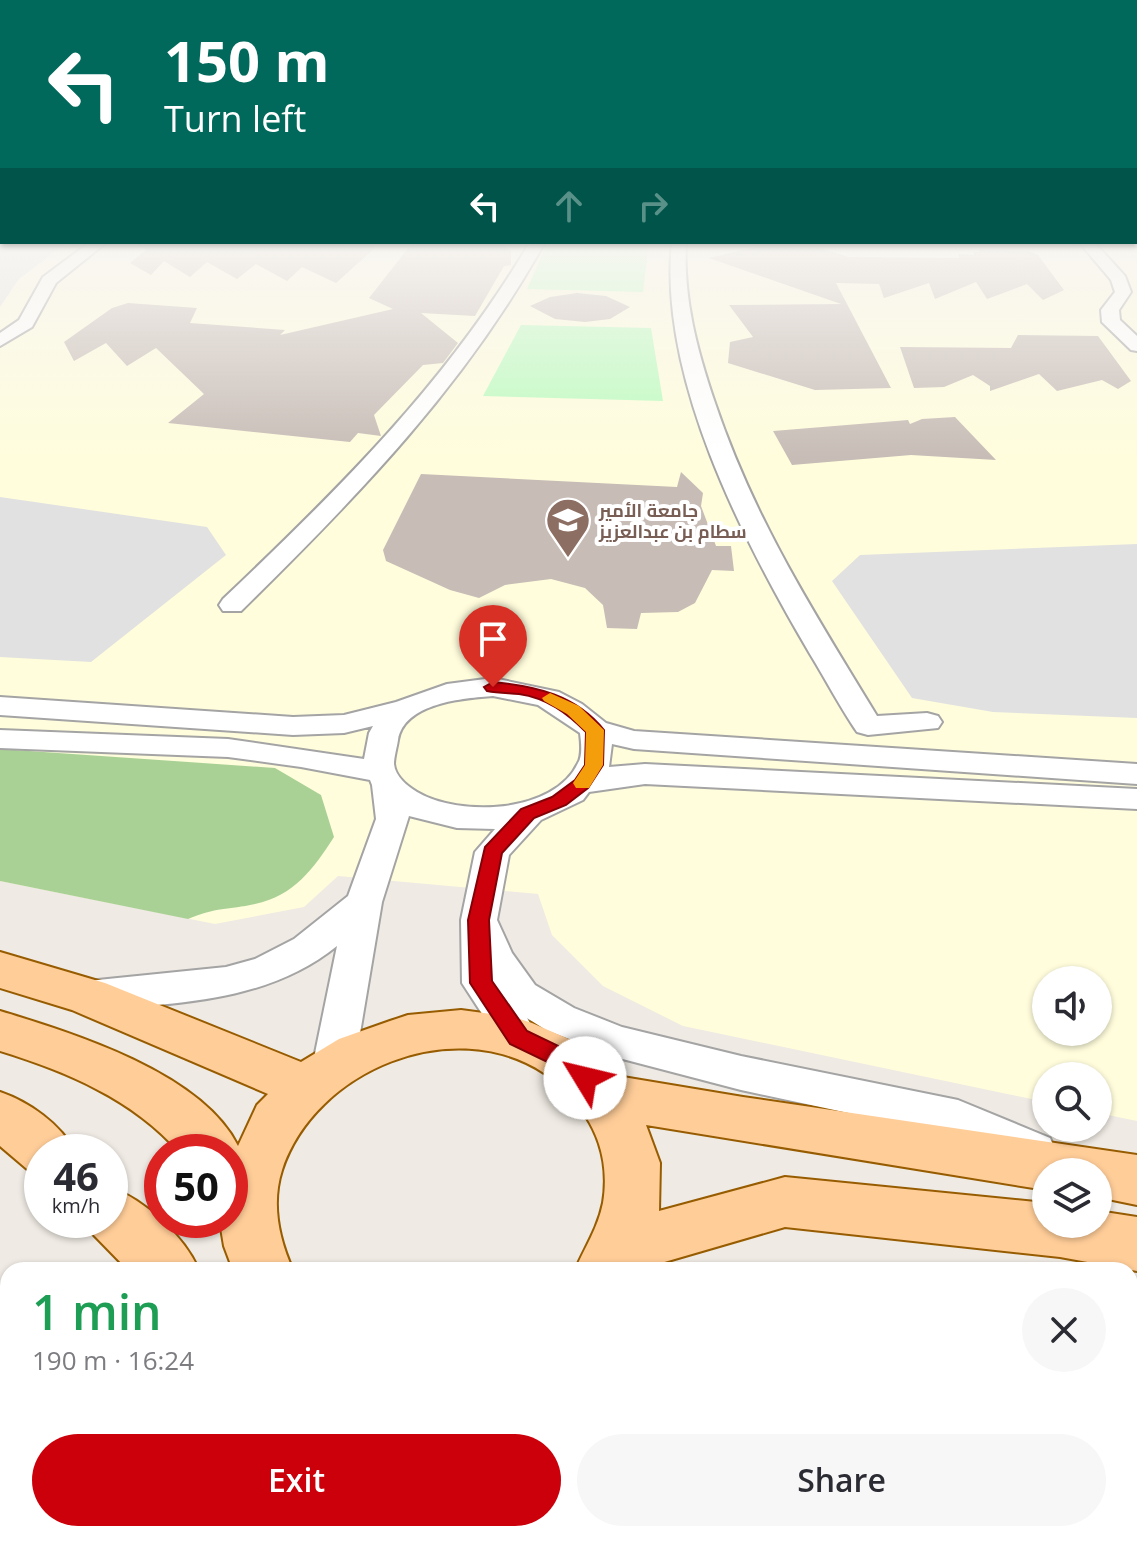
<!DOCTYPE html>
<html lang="en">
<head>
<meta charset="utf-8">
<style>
	:root { --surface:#fff; --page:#f7f7f7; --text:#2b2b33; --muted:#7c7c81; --accent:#cb000b }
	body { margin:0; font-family:"Open Sans",Cairo,sans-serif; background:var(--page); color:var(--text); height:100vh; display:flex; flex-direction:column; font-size:30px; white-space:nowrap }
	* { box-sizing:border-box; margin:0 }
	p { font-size:26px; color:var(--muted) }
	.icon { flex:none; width:44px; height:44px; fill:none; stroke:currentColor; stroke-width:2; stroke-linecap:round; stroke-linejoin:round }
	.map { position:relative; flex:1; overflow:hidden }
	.drawer { position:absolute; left:0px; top:1262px; width:1138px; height:280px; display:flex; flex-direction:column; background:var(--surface); border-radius:24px 24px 0 0; box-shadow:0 2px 6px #0004 }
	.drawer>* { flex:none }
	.top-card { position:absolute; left:0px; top:0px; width:1138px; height:244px; box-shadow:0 2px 6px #0004; background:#00695c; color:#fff; overflow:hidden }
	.fabs { position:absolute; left:1032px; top:966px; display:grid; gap:16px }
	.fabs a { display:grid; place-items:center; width:80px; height:80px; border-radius:50%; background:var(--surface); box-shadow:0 2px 6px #0004; font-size:40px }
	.speed { position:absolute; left:24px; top:1134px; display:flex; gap:16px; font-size:40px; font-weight:700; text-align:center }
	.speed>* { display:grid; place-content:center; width:104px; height:104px; border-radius:50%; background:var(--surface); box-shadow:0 2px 6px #0004; line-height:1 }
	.speed small { font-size:20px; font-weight:400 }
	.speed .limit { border:12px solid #d22; background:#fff; color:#111 }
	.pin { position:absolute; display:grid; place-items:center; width:68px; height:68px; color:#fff; margin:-82px -34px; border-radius:50% 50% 50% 0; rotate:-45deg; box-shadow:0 0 8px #0007 }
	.pin .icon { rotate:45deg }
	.me { position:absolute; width:88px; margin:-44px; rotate:306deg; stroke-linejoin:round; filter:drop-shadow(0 0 6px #0008) }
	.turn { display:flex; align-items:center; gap:28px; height:168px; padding:0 32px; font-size:36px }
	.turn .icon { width:104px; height:104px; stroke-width:2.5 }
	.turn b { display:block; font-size:56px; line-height:68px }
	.lanes { display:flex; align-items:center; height:76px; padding:0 32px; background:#0003; justify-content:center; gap:40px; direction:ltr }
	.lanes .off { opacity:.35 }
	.round { display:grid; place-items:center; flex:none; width:84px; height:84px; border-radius:42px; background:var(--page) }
	.summary { display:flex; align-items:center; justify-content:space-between; height:136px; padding:0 32px }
	h1 { font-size:48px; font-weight:600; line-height:60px; color:#1e9e55 }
	.action { display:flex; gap:16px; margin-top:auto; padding:16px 32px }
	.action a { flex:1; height:92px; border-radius:48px; background:var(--accent); color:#fff; font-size:32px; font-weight:600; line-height:92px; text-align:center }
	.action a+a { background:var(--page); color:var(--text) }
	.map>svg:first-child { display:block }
</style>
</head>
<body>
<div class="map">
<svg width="1137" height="1542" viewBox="0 0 1137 1542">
	<rect width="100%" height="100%" fill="#efeae3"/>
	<path fill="#fffddc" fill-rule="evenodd" d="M 0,242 L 1137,242 L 1137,1121 L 1098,1113 L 1098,1076 L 1046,1076 L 1046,1102 L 683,1026 L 603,986 L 552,935 L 538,894 L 338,876 L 304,907 L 215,924 L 0,881 ZM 1046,980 L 1098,980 L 1098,1032 L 1046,1032 Z"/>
	<path fill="#efefcc" d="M 1130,1463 L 1137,1464 L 1137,1542 L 695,1542 L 695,1534 L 1130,1534 Z"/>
	<path fill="#aad195" d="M 0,749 L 275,768 L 321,795 L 334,837 C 314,868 294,896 255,904 C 228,910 216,907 188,919 L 0,881 Z"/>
	<path fill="#bcfcbe" d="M 548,242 L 649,242 L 643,292 L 527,289 Z
		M 521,325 L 651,328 L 663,401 L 483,396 Z"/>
	<path fill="#e1e1e1" d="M 0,242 L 67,242 L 19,279 L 0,307 Z
		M 0,497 L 207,527 L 226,555 L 91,662 L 0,657 Z
		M 1137,544 L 1137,718 L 993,712 L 912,698 L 832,581 L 860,555 Z"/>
	<path fill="#c7bcb6" d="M 134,242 L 293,242 L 376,247 L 336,283 L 302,267 L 287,281 L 256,264 L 237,279 L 207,262 L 190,277 L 164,261 L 151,275 L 130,263 L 146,250 Z
		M 413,242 L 499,242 L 511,251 L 511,265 L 504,266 L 475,316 L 421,313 L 458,343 L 443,363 L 423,365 L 374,415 L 381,436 L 358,433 L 350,442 L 168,423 L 204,394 L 156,348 L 127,366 L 106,343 L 74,361 L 64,342 L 112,308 L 128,303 L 197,308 L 190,323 L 285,330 L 280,335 L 393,309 L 369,298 Z
		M 756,247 L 820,248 L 848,257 L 959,258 L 959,254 L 974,255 L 973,252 L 981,252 L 979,250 L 1029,251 L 1038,255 L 1064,290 L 1043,300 L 1027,284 L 987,299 L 976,282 L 935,299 L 929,283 L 884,298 L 879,284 L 836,283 L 891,388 L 815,390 L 728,363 L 730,342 L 753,337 L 729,305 L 841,304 L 709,258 Z
		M 577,293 L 606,296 L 630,307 L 610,319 L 585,322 L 555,319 L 530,306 L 550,297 Z
		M 1018,335 L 1098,336 L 1131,381 L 1118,389 L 1102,380 L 1057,391 L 1039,374 L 990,391 L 990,386 L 973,375 L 944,387 L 914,388 L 900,347 L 1011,348 Z
		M 955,417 L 996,460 L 911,455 L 792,465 L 773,431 L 908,420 L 910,424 L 922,419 Z
		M 681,472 L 703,493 L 701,506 L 716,546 L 731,546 L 734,571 L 712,570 L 695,603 L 678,612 L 641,613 L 637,629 L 607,628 L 603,605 L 585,588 L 551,579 L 505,585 L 479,598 L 450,590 L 386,561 L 383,550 L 421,474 L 677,487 Z"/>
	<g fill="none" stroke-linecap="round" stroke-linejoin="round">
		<g stroke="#a4a4a4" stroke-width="4">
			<path id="minor" d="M 90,242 L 107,242 L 56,283 L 32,327 L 0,346 L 0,333 L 19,320 L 43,277 Z
				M 530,242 L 545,242 C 465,386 358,496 241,611 L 223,611 L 219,605 L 223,599 C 340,488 447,382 530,242 Z
				M 672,242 L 686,242 C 683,298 697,350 715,403 C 755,521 813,611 877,716 L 927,713 L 938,716 L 942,722 L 938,728 L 868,735 L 857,732 C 840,707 826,680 810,654 C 743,540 658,377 672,242 Z
				M 1079,242 L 1094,242 L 1125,276 L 1131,292 L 1119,310 L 1120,320 L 1137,336 L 1137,351 L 1131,350 L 1102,322 L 1101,310 L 1115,292 L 1111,280 Z
				M 493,678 L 559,692 L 582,704 L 606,723 L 634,731 L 1137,764 L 1137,784 L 634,749 L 612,744 L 609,767 L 645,764 L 1137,789 L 1137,809 L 645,784 L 589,792 L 583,800 L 541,820 L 509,855 L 497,920 L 512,953 L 535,985 L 574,1008 L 622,1027 L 741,1056 L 958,1100 L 1050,1138 L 1056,1151 L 1050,1164 L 1034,1170 L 951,1135 L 741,1090 L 615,1057 L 546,1030 L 527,1018 L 539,1038 L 533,1049 L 519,1054 L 505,1049 L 462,983 L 461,920 L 475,852 L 495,829 L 457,828 L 409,816 L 382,902 L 355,1063 L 349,1075 L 334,1080 L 319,1075 L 313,1063 L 337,946 C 267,1003 174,1003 88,1011 L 74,1006 L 68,996 L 74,986 L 88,981 L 226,967 L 255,959 L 294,939 L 348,896 L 376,819 L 372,785 L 370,780 L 301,767 L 228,757 L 0,748 L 0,730 L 228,739 L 364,759 L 369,733 L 373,726 L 344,733 L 293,735 L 0,715 L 0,697 L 293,717 L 344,715 L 396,702 L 447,684 ZM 493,696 L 538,705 L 580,733 C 581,742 583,755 578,763 C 554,814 459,817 417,792 C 407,786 395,776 394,764 C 394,757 397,747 398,740 C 404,703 464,698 493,696 Z"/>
		</g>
		<g stroke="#975c00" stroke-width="4">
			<path id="major" d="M 0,952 L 105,983 L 301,1062 L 339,1039 L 390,1021 L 408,1015 L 461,1010 L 514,1017 L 532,1023 L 580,1044 L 617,1076 L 743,1097 L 1137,1155 L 1137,1205 L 1098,1197 L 1098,1172 L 1046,1172 L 1046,1190 L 646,1125 L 660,1163 L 659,1211 L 785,1177 L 1046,1203 L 1046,1224 L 1098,1224 L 1098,1211 L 1137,1217 L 1137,1271 L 1060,1257 L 785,1227 L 637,1270 L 575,1270 C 585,1247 598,1228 603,1203 C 610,1161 597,1122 566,1093 C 559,1087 552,1078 544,1073 C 453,1013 315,1070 282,1170 C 271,1204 279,1239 293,1270 L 233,1270 L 224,1246 L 220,1222 L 230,1220 L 230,1152 L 179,1152 C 133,1099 65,1071 0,1051 L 0,1011 C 73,1033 202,1073 238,1146 L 257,1105 L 268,1094 L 72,1010 L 0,988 Z
				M 0,1092 C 29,1102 61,1124 75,1152 L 42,1152 L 42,1174 L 27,1169 L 0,1146 Z
				M 110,1187 C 145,1200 184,1236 199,1270 L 128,1270 L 90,1231 L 84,1220 L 110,1220 Z
				M 253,1534 L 323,1534 L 322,1542 L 250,1542 Z
				M 357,1534 L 427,1534 L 426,1542 L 354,1542 Z"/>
		</g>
		<use href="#minor" fill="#fff" fill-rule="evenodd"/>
		<use href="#major" fill="#ffcd98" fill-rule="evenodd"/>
	</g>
	<linearGradient id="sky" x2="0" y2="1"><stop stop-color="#8bc1e5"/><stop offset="0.53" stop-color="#f8f6f2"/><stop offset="1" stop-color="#f8f6f2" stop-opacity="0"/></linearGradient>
	<rect width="1137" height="458" fill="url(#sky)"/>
	<path fill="#cb000b" stroke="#840007" stroke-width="2" d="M 493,682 C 536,686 576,695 604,730 L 603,765 L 588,788 L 566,805 L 534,818 L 502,853 L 489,920 L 492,981 L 527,1031 L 575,1054 L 597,1078 L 594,1085 L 585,1087 L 577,1085 L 558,1067 L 510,1044 L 470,983 L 468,920 L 485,847 L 521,809 L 552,797 L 575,780 L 585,765 L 586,732 C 567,713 547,698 519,694 C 508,693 498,693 487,691 L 484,687 Z"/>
	<path fill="#f59e0b" d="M 550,693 L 579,706 L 604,730 L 603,765 L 589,788 L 576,788 L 573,783 L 585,765 L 586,732 L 567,714 L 544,701 L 542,698 Z"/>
	<defs>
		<g id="university-pin" transform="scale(2.3)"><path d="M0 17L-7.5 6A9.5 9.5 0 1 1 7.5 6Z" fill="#8d6e63" stroke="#fff"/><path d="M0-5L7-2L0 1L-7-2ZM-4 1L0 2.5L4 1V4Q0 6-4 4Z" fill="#fff"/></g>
	</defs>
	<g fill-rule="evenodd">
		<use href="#university-pin" x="568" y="520"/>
	</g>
	<g text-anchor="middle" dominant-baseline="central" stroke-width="8" stroke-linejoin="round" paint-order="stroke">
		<g font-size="18" font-weight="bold" fill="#785e54" stroke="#fff" text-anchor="start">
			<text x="599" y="510">جامعة الأمير<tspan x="599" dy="21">سطام بن عبدالعزيز</tspan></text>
		</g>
	</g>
</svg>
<div class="fabs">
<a><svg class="icon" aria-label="sound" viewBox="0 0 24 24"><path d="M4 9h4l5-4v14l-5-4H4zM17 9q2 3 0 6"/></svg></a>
<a><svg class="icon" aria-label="search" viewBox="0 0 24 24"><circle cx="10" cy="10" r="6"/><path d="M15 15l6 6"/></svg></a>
<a><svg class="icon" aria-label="layers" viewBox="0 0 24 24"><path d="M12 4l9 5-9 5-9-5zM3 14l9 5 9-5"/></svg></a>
</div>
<div class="speed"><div>46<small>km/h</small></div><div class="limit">50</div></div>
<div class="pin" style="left:493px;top:687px;background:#d93025"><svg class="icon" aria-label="arrive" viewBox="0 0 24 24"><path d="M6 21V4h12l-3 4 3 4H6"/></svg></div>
<svg class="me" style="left:585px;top:1078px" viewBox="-20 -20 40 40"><circle r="19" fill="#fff"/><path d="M0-13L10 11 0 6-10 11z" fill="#cb000b"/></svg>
<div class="top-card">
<div class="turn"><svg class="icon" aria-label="left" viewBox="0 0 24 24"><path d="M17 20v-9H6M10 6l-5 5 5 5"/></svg><div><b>150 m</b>Turn left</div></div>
<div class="lanes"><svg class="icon" aria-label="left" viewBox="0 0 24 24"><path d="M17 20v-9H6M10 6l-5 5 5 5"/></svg><svg class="icon off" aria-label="ahead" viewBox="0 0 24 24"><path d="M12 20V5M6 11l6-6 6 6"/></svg><svg class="icon off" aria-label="right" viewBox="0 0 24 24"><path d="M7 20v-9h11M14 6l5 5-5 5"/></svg></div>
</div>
<section class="drawer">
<div class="summary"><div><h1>1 min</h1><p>190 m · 16:24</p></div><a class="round"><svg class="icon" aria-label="close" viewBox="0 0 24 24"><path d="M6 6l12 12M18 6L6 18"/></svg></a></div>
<div class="action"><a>Exit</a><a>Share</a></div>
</section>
</div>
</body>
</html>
